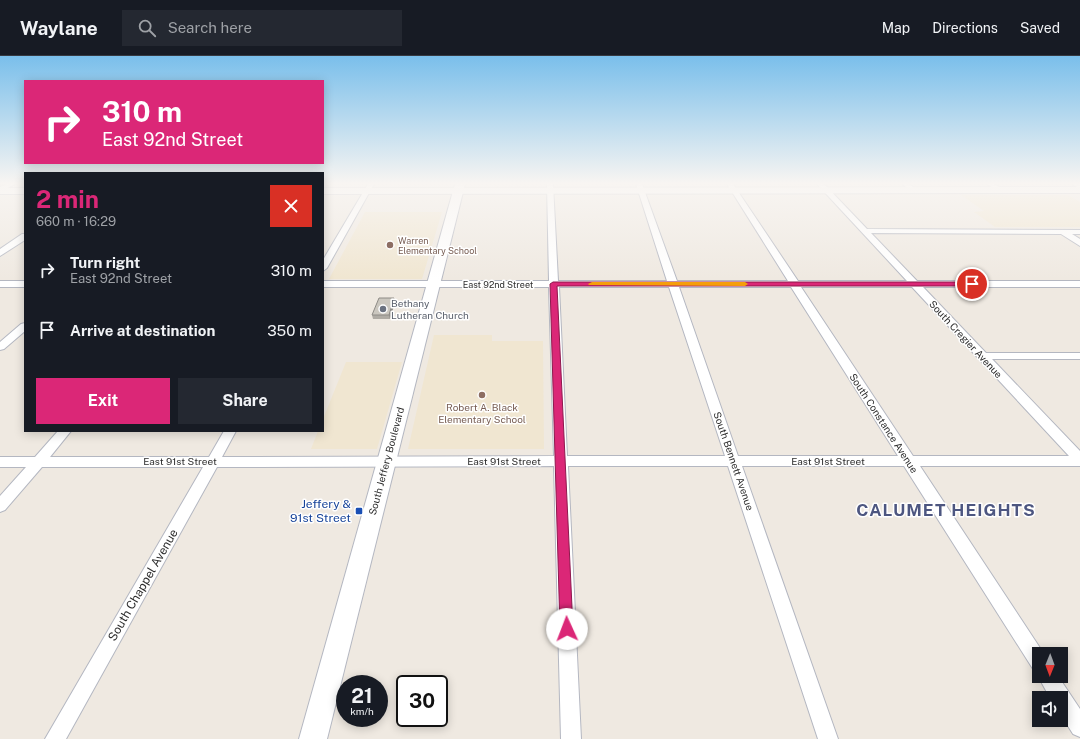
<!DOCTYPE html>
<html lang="en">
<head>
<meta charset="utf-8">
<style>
	:root { --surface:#171b24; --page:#242831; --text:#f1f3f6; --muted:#9ea1a6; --line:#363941; --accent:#db2777 }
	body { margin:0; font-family:"Public Sans",sans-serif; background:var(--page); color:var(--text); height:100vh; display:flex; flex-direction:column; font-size:15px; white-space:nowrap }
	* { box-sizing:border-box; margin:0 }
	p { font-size:13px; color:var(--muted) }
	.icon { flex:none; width:22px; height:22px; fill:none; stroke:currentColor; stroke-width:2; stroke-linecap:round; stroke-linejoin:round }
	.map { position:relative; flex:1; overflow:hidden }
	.drawer { position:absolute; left:24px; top:116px; width:300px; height:260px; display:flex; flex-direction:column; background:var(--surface); border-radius:0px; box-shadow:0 2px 10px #0003 }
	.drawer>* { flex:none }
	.banner { position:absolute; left:24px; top:24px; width:300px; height:84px; border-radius:0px; box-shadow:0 2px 10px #0003; background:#db2777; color:#fff; overflow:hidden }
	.needle { width:26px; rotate:181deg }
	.controls { position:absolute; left:1032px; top:591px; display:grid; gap:8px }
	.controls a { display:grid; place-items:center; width:36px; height:36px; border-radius:0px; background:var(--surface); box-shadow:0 2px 10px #0003; font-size:20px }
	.speed { position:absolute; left:336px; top:619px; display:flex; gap:8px; font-size:20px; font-weight:700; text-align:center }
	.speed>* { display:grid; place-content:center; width:52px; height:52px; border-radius:50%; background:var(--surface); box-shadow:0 2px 10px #0003; line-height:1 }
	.speed small { font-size:10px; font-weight:400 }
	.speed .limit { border:2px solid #111; border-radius:6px; background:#fff; color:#111 }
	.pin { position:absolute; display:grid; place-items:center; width:34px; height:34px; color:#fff; margin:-17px; border:2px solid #fff; border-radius:50%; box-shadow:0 1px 4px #0007 }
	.me { position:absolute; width:44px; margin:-22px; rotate:358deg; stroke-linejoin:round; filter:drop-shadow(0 0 3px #0008) }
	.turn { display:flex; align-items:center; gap:14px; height:84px; padding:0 12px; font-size:18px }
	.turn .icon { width:52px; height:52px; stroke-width:2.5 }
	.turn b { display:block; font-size:28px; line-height:34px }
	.round { display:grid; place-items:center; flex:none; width:42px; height:42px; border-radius:0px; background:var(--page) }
	.overview { display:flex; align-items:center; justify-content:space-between; height:68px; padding:0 12px }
	h1 { font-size:24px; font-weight:700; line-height:30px; color:var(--accent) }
	.button { display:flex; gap:8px; margin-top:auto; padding:8px 12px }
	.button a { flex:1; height:46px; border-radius:0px; background:var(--accent); color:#fff; font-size:16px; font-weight:700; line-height:46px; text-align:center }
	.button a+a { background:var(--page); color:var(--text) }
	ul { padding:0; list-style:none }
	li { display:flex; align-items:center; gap:12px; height:60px; padding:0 12px }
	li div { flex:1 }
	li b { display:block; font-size:15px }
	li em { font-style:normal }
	header { display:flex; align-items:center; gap:24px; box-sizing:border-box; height:56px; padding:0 20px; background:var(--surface); border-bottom:1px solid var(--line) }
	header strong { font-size:19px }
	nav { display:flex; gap:22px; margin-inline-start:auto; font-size:14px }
	.search { width:280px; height:36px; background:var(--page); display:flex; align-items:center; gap:10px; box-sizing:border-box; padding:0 14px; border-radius:0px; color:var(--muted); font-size:15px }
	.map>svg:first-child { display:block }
</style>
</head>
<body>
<header>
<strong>Waylane</strong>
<div class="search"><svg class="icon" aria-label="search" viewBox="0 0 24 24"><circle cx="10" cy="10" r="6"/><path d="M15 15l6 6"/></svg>Search here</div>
<nav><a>Map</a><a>Directions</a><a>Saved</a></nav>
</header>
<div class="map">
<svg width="1080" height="683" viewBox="0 0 1080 683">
	<rect width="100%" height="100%" fill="#efe9e1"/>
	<path fill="#f0e6d1" d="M 961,139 L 1068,139 L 1080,146 L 1080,171 L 995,171 L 974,156 L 984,155 Z
		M 365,156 L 442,156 L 422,223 L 329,223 Z
		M 434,279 L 492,279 L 492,285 L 543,285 L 544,393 L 408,393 Z
		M 346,306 L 402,306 L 377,393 L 311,393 L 318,375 L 323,375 L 323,363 Z"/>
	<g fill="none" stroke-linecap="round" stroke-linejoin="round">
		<g stroke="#b4b7c1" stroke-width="2">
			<path id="minor" d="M 7,128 L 15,128 L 0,136 L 0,131 Z
				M 368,128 L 374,128 L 327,212 L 323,215 L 323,204 Z
				M 547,128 L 553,128 L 558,225 L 667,225 L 636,128 L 642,128 L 677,225 L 788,225 L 727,128 L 733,128 L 798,225 L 907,225 L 817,128 L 824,128 L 867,173 L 1080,174 L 1080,178 L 1072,178 L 1080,183 L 1080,190 L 1061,178 L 871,177 L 917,225 L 1080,225 L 1080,231 L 923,231 L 986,297 L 1080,297 L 1080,303 L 992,303 L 1080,395 L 1080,410 L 920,410 L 1044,598 L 1039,598 L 1039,616 L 1033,613 L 904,410 L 742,410 L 838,683 L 818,683 L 728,410 L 568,410 L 581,683 L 561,683 L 554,410 L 217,411 L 66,683 L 45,683 L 203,411 L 42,411 L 5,454 L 0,456 L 0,440 L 26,411 L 0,411 L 0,401 L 35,401 L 58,375 L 71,375 L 50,401 L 209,401 L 224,375 L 236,375 L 222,401 L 554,400 L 549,231 L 323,231 L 323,225 L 549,225 ZM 559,231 L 669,231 L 725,400 L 567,400 ZM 679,231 L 791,231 L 898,400 L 738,400 ZM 801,231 L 912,231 L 1069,400 L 913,400 Z
				M 902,128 L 909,128 L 917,134 L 913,136 Z
				M 987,128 L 994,128 L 1004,134 L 1000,136 Z
				M 1072,128 L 1080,128 L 1080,132 L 1073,129 Z
				M 22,178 L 25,178 L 25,184 L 0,200 L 0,193 Z
				M 0,225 L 25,225 L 25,231 L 0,231 Z
				M 25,267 L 25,275 L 4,293 L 0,294 L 0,286 L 21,268 Z
				M 1039,617 L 1039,620 L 1058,620 L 1080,653 L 1080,681 L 1073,678 L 1061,659 L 1061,642 L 1050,642 L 1038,620 Z"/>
		</g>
		<g stroke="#b4b7c1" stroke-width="2">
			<path id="tertiary" d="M 1080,131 L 1080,137 L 323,138 L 323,132 Z
				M 0,132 L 25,132 L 25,138 L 0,138 Z"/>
		</g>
		<g stroke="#b4b7c1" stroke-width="2">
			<path id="secondary" d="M 455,128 L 465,128 L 327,683 L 299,683 Z"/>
		</g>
		<use href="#minor" fill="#fff" fill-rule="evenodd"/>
		<use href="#tertiary" fill="#fff" fill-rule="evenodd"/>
		<use href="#secondary" fill="#fff" fill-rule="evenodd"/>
	</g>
	<path fill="#afaba4" d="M 395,246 L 390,263 L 373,263 L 372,259 Z"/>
	<path fill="#8e8b86" d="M 394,242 L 395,246 L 390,263 L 389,259 Z"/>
	<path fill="#cbc7bf" stroke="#8e8b86" d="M 379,242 L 394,242 L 389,259 L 372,259 Z"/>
	<linearGradient id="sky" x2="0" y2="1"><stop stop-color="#7abfeb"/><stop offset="0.57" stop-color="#f8f5f2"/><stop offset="1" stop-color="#f8f5f2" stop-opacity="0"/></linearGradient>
	<rect width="1080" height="223" fill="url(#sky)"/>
	<path fill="#db2777" stroke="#8e194d" d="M 553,226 L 972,226 L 976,228 L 972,230 L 557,230 L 573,573 L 571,578 L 567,580 L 562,578 L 560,573 L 550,228 Z"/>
	<path fill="#f59e0b" d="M 592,226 L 745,226 L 748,228 L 745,230 L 589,229 L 588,228 Z"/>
	<g fill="#8d6e63" stroke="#fff" stroke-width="1.5">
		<circle cx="390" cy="189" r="4"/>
		<circle cx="482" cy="339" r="4"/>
	</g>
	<circle fill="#6b7280" stroke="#fff" stroke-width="1.5" cx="383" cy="253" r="4"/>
	<rect fill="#1a4fb4" stroke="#fff" stroke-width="1.5" x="355" y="451" width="8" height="8" rx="2"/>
	<g text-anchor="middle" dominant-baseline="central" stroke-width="3" stroke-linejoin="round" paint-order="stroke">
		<g font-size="9" fill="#785e54" stroke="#fff" text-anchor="start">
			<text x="398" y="184">Warren<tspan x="398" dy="10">Elementary School</tspan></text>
		</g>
		<g font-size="9" fill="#2e2e2e" stroke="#fff">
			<text x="498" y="228">East 92nd Street</text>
		</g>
		<g font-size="10" fill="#5b616d" stroke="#fff" text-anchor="start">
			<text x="391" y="247">Bethany<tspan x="391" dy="12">Lutheran Church</tspan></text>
		</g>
		<g font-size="10" fill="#2e2e2e" stroke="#fff">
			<text transform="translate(966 283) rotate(47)">South Cregier Avenue</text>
			<text transform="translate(884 367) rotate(57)">South Constance Avenue</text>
			<text x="180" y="405">East 91st Street</text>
			<text transform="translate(386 405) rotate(-75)">South Jeffery Boulevard</text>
			<text x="504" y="405">East 91st Street</text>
			<text transform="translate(734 405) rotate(71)">South Bennett Avenue</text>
			<text x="828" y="405">East 91st Street</text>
		</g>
		<g font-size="10" fill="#785e54" stroke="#fff">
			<text x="482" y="351">Robert A. Black<tspan x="482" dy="12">Elementary School</tspan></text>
		</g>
		<g font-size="12" fill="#164399" stroke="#fff" text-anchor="end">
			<text x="351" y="448">Jeffery &amp;<tspan x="351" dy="14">91st Street</tspan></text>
		</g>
		<g font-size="12" fill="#2e2e2e" stroke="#fff">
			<text transform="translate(143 529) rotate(-60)">South Chappel Avenue</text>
		</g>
		<g font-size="17" font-weight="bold" letter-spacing="1" fill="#4d5680" stroke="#fff">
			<text x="946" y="454">CALUMET HEIGHTS</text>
		</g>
	</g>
</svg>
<div class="controls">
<a><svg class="needle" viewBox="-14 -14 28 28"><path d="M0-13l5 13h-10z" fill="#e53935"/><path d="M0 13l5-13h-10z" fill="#9ea1a6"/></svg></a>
<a><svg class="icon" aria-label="sound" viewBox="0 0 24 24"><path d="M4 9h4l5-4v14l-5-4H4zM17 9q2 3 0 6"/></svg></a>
</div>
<div class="speed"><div>21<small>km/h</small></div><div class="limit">30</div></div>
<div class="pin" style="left:972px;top:228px;background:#d93025"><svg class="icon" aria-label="arrive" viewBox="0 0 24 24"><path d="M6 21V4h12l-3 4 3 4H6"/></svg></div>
<svg class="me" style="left:567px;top:573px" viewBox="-20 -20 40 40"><circle r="19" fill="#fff"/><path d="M0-13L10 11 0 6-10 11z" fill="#db2777"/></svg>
<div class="banner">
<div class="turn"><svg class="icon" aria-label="right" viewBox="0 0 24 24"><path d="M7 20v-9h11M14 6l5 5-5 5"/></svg><div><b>310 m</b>East 92nd Street</div></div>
</div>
<section class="drawer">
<div class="overview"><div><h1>2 min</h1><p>660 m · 16:29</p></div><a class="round" style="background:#d93025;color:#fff"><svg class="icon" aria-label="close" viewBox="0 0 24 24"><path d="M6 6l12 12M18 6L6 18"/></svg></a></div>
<ul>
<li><svg class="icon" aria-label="right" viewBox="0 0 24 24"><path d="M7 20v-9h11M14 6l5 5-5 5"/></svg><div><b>Turn right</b><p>East 92nd Street</p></div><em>310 m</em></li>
<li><svg class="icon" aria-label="arrive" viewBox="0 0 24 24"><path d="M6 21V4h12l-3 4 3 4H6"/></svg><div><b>Arrive at destination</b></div><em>350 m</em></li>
</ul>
<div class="button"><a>Exit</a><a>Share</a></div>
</section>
</div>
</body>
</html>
